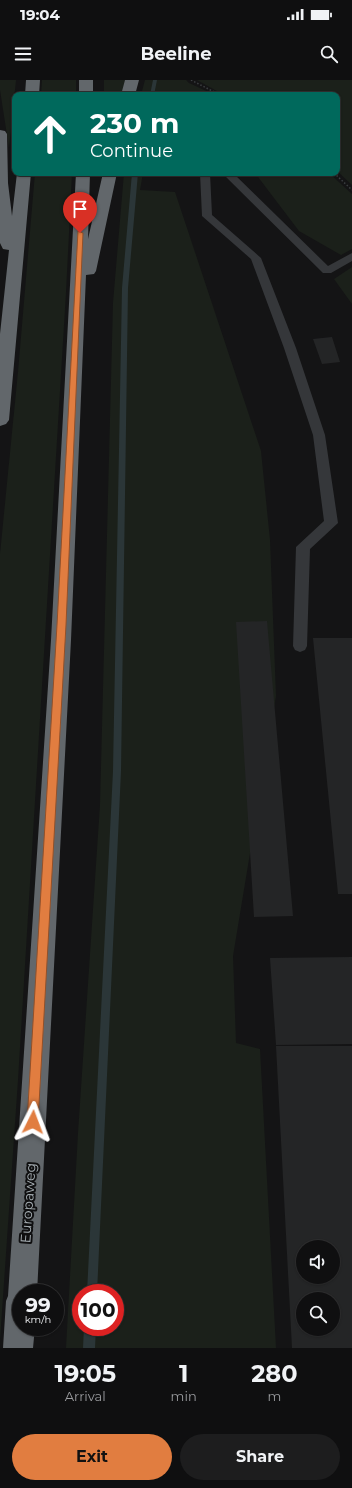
<!DOCTYPE html>
<html lang="en">
<head>
<meta charset="utf-8">
<style>
	:root { --surface:#0f0f10; --page:#1d1d1e; --text:#f1f3f6; --muted:#9b9c9f; --line:#2f2f30; --accent:#e17d40 }
	body { margin:0; font-family:Montserrat,sans-serif; background:var(--page); color:var(--text); height:100vh; display:flex; flex-direction:column; font-size:15px; white-space:nowrap }
	* { box-sizing:border-box; margin:0 }
	p { font-size:13px; color:var(--muted) }
	.icon { flex:none; width:22px; height:22px; fill:none; stroke:currentColor; stroke-width:2; stroke-linecap:round; stroke-linejoin:round }
	.map { position:relative; height:1268px; overflow:hidden }
	.details { display:flex; flex-direction:column; background:var(--surface); flex:1 }
	.details>* { flex:none }
	.guide { position:absolute; left:12px; top:12px; width:328px; height:84px; border-radius:8px; box-shadow:0 1px 3px #0004,0 0 0 1px var(--line); background:#00695c; color:#fff; overflow:hidden }
	.controls { position:absolute; left:296px; top:1160px; display:grid; gap:8px }
	.controls a { display:grid; place-items:center; width:44px; height:44px; border-radius:50%; background:var(--surface); box-shadow:0 1px 3px #0004,0 0 0 1px var(--line); font-size:20px }
	.speed { position:absolute; left:12px; top:1204px; display:flex; gap:8px; font-size:20px; font-weight:700; text-align:center }
	.speed>* { display:grid; place-content:center; width:52px; height:52px; border-radius:50%; background:var(--surface); box-shadow:0 1px 3px #0004,0 0 0 1px var(--line); line-height:1 }
	.speed small { font-size:10px; font-weight:400 }
	.speed .limit { border:6px solid #d22; background:#fff; color:#111 }
	.pin { position:absolute; display:grid; place-items:center; width:34px; height:34px; color:#fff; margin:-41px -17px; border-radius:50% 50% 50% 0; rotate:-45deg; box-shadow:0 0 4px #0007 }
	.pin .icon { rotate:45deg }
	.me { position:absolute; width:44px; margin:-22px; rotate:3deg; stroke-linejoin:round; filter:drop-shadow(0 0 3px #0008) }
	.turn { display:flex; align-items:center; gap:14px; height:84px; padding:0 12px; font-size:18px }
	.turn .icon { width:52px; height:52px; stroke-width:2.5 }
	.turn b { display:block; font-size:28px; line-height:34px }
	.eta { display:flex; justify-content:space-evenly; align-items:center; height:68px; text-align:center }
	.eta b { font-size:24px; font-weight:700; line-height:28px }
	.primary-button { display:flex; gap:8px; margin-top:auto; padding:8px 12px }
	.primary-button a { flex:1; height:46px; border-radius:24px; background:var(--accent); color:#111; font-size:16px; font-weight:700; line-height:46px; text-align:center }
	.primary-button a+a { background:var(--page); color:var(--text) }
	.status { display:flex; justify-content:space-between; align-items:center; height:28px; padding:0 20px; background:var(--surface); direction:ltr }
	.status svg { height:11px; fill:currentColor }
	header { display:flex; justify-content:space-between; align-items:center; height:52px; padding:0 12px; background:var(--surface); font-size:18px; font-weight:700 }
	.map>svg:first-child { display:block }
</style>
</head>
<body>
<div class="status"><b>19:04</b><svg viewBox="0 0 49 12"><path d="M0 12V9h3v3zM5 12V6h3v6zM10 12V3h3v9zM15 12V0h3v12zM26 1h20v11H26zM47 4h2v5h-2z"/></svg></div>
<header><svg class="icon" aria-label="menu" viewBox="0 0 24 24"><path d="M4 6h16M4 12h16M4 18h16"/></svg>Beeline<svg class="icon" aria-label="search" viewBox="0 0 24 24"><circle cx="10" cy="10" r="6"/><path d="M15 15l6 6"/></svg></header>
<div class="map">
<svg width="352" height="1268" viewBox="0 0 352 1268">
	<rect width="100%" height="100%" fill="#141415"/>
	<path fill="#1b201a" fill-rule="evenodd" d="M 0,0 L 16,0 L 9,68 L 0,10 Z
		M 42,0 L 76,0 L 76,15 L 41,15 Z
		M 104,0 L 125,0 L 122,15 L 104,15 Z
		M 145,0 L 186,0 L 189,3 L 215,15 L 141,15 Z
		M 197,0 L 352,0 L 352,105 L 337,91 L 337,15 L 224,15 Z
		M 35,93 L 72,93 L 66,212 L 18,1000 L 0,1260 L 0,474 L 18,292 Z
		M 124,93 L 143,93 L 140,110 L 175,112 L 261,371 L 270,460 L 276,616 L 233,876 L 236,963 L 260,969 L 276,1268 L 66,1268 L 78,1053 L 100,725 L 113,223 ZM 81,1213 L 115,1213 L 115,1247 L 81,1247 Z
		M 255,93 L 329,93 L 352,114 L 352,169 L 341,175 L 299,151 Z
		M 352,187 L 352,224 L 334,199 Z"/>
	<g fill="none" stroke-linecap="round" stroke-linejoin="round">
		<path fill="#2b3638" fill-rule="evenodd" d="M 153,0 L 157,0 L 154,15 L 150,15 Z
			M 132,93 L 138,93 L 128,208 L 121,691 L 97,1213 L 87,1213 L 113,691 L 122,208 Z
			M 84,1247 L 96,1247 L 95,1268 L 83,1268 Z"/>
	</g>
	<path fill="#242526" fill-rule="evenodd" d="M 332,257 L 340,282 L 322,284 L 313,259 Z
		M 267,541 L 293,836 L 254,837 L 236,542 Z
		M 313,558 L 352,558 L 352,814 L 338,814 Z
		M 352,877 L 352,964 L 276,965 L 270,878 Z
		M 276,966 L 352,966 L 352,1268 L 292,1268 ZM 303,1167 L 333,1167 L 333,1197 L 303,1197 ZM 303,1219 L 333,1219 L 333,1249 L 303,1249 Z"/>
	<g fill="none" stroke-linecap="round" stroke-linejoin="round">
		<path stroke="#3b3e41" stroke-width="1.5" stroke-dasharray="1.5 2" stroke-linecap="butt" d="M 191,0 L 220,15
			M 334,93 L 352,110"/>
		<path fill="#35373a" fill-rule="evenodd" d="M 200,93 L 210,93 L 212,135 L 261,178 L 296,268 L 325,355 L 338,443 L 310,469 L 307,566 L 305,570 L 300,572 L 295,570 L 293,566 L 296,467 L 324,441 L 313,355 L 284,268 L 251,179 L 202,136 Z
			M 222,93 L 233,93 L 328,186 L 352,173 L 352,181 L 331,193 L 323,193 Z"/>
		<path fill="#62676b" fill-rule="evenodd" d="M 26,0 L 40,0 L 39,15 L 25,15 Z
			M 79,0 L 93,0 L 93,15 L 79,15 Z
			M 125,0 L 139,0 L 135,15 L 121,15 Z
			M 0,50 L 5,51 L 7,54 L 8,103 L 12,136 L 17,93 L 31,93 L 9,340 L 6,344 L 0,346 L 0,254 L 9,170 L 3,169 L 0,163 Z
			M 76,93 L 90,93 L 88,159 L 103,93 L 117,93 L 96,191 L 94,194 L 86,195 L 71,560 L 37,1213 L 21,1213 L 21,1247 L 35,1247 L 33,1268 L 3,1268 L 6,1221 L 8,1216 L 51,560 Z"/>
	</g>
	<path fill="#e17d40" stroke="#92512a" d="M 78,151 L 83,153 L 66,545 L 38,1042 L 37,1046 L 33,1048 L 29,1046 L 27,1042 L 57,545 Z"/>
	<g text-anchor="middle" dominant-baseline="central" stroke-width="4" stroke-linejoin="round" paint-order="stroke">
		<g font-size="14" fill="#a7afb4" stroke="#0f0f10">
			<text transform="translate(28 1123) rotate(-86)">Europaweg</text>
		</g>
	</g>
</svg>
<div class="controls">
<a><svg class="icon" aria-label="sound" viewBox="0 0 24 24"><path d="M4 9h4l5-4v14l-5-4H4zM17 9q2 3 0 6"/></svg></a>
<a><svg class="icon" aria-label="search" viewBox="0 0 24 24"><circle cx="10" cy="10" r="6"/><path d="M15 15l6 6"/></svg></a>
</div>
<div class="speed"><div>99<small>km/h</small></div><div class="limit">100</div></div>
<div class="pin" style="left:80px;top:153px;background:#d93025"><svg class="icon" aria-label="arrive" viewBox="0 0 24 24"><path d="M6 21V4h12l-3 4 3 4H6"/></svg></div>
<svg class="me" style="left:33px;top:1042px" viewBox="-20 -20 40 40"><path d="M0-17L14 15 0 8-14 15z" fill="#e17d40" stroke="#fff" stroke-width="4"/></svg>
<div class="guide">
<div class="turn"><svg class="icon" aria-label="ahead" viewBox="0 0 24 24"><path d="M12 20V5M6 11l6-6 6 6"/></svg><div><b>230 m</b>Continue</div></div>
</div>
</div>
<section class="details">
<div class="eta">
<div><b>19:05</b><p>Arrival</p></div>
<div><b>1</b><p>min</p></div>
<div><b>280</b><p>m</p></div>
</div>
<div class="primary-button"><a>Exit</a><a>Share</a></div>
</section>
</body>
</html>
